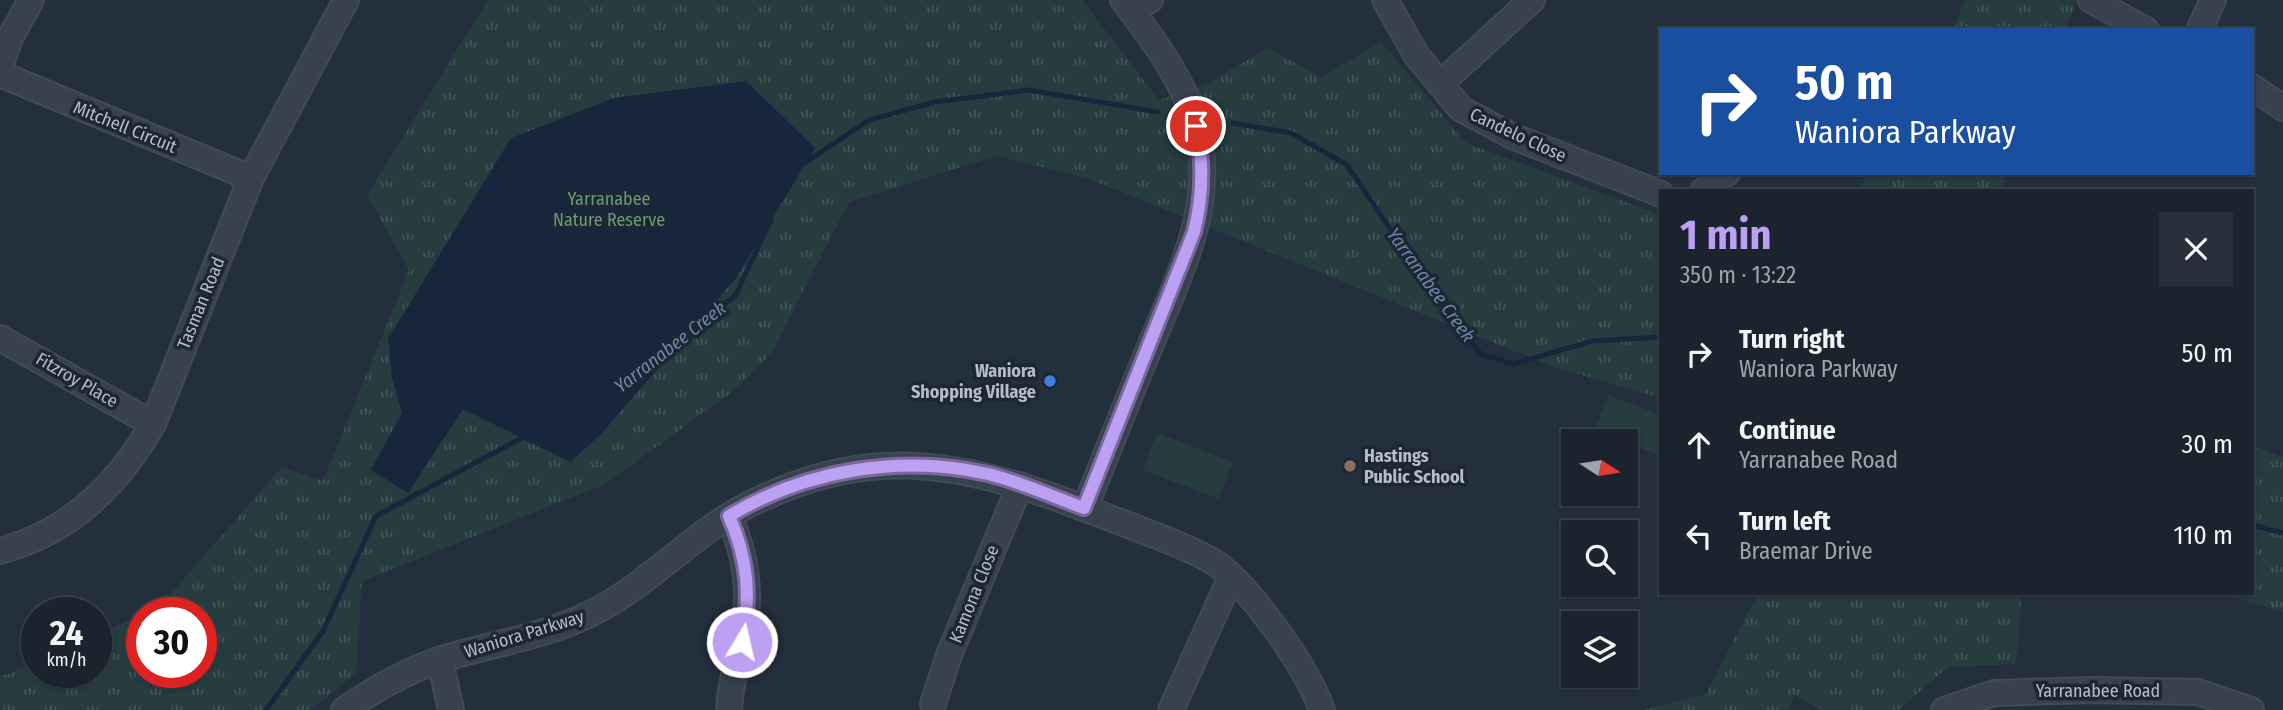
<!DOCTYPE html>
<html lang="en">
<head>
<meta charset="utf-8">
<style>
	:root { --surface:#1b232e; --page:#282f3a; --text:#f1f3f6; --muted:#a0a4aa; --line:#39404a; --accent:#bca0f2 }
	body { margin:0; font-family:"Fira Sans Condensed",sans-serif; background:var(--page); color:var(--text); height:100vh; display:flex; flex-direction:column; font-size:26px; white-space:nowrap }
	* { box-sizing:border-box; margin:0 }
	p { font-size:23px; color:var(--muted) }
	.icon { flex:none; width:38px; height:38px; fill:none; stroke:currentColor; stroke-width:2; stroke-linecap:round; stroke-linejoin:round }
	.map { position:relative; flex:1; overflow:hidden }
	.panel { position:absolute; left:1659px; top:189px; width:595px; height:406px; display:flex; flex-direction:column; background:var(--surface); border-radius:0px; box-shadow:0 2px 5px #0004,0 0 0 2px var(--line) }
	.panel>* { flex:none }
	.hud { position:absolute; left:1659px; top:28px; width:595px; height:147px; border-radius:0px; box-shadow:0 2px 5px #0004,0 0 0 2px var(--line); background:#1a4fa0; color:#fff; overflow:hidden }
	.needle { width:46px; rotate:102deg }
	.fabs { position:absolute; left:1561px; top:429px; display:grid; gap:14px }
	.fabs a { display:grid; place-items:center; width:77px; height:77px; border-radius:0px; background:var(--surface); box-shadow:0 2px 5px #0004,0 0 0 2px var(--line); font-size:35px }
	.speed { position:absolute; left:21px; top:597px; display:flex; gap:14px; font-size:35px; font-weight:700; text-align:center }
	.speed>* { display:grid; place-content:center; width:91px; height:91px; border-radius:50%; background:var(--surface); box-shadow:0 2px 5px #0004,0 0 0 2px var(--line); line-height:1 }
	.speed small { font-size:18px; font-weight:400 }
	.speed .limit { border:10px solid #d22; background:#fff; color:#111 }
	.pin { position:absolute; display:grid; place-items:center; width:60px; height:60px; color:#fff; margin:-30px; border:4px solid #fff; border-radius:50%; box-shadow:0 2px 7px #0007 }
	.me { position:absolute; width:77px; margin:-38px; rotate:9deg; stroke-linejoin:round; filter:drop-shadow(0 0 5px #0008) }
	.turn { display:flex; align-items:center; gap:24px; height:147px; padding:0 21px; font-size:32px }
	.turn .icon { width:91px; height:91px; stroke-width:2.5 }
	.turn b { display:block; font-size:49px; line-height:60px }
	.round { display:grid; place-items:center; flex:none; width:74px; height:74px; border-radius:0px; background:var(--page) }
	.summary { display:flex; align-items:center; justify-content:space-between; height:119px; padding:0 21px }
	h1 { font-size:42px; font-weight:700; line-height:52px; color:var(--accent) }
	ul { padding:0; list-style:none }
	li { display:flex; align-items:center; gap:21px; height:91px; padding:0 21px }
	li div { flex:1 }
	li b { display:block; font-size:26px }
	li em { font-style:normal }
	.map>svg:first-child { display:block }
</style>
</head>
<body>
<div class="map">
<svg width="2283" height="710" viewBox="0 0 2283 710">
	<defs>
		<pattern id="park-tufts" width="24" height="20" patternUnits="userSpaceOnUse" patternTransform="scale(1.75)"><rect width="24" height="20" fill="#263c3f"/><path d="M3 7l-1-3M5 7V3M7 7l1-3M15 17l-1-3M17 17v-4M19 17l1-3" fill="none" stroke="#435659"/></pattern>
	</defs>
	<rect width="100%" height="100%" fill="#242f3e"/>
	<path fill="#263c3f" d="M 1608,395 L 1661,415 L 1661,456 L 1594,431 Z
		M 1157,433 L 1233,462 L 1219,499 L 1143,470 Z"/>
	<path fill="url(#park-tufts)" d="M 488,0 L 1082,0 L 1159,100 L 1207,84 L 1267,48 L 1321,77 L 1381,42 L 1466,143 L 1661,215 L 1661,398 L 1554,367 L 1087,178 L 996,156 L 849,202 L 771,354 L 732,392 L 605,484 L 362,581 L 356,673 L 311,710 L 0,710 L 0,675 L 9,674 L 37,661 L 37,672 L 96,672 L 96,635 L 142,614 L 142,672 L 201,672 L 201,612 L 145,612 L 161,605 L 282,467 L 323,481 L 409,270 L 367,195 Z
		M 1965,0 L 2077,0 L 2065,30 L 1953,30 Z
		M 1867,173 L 2007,173 L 2000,191 L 1860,191 Z
		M 2252,446 L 2283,457 L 2283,612 L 2219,593 L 2252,593 Z
		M 1758,593 L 2022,593 L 2016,664 L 1948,667 L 1899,710 L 1822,710 L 1795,695 L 1788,710 L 1643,710 L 1706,694 Z"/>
	<path fill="#17263c" d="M 746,81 L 815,148 L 736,278 L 602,433 L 570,462 L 463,409 L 408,493 L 371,470 L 402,413 L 392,377 L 388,339 L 511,138 L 614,98 Z"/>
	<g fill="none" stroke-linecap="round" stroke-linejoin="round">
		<path stroke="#17263c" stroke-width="5" d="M 1233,123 L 1291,133 L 1347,165 L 1427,284 L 1481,354 L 1513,364 L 1592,341 L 1661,337
			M 803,164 L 869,120 L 935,102 L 1029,90 L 1158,112
			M 688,333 L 735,296 L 771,220
			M 2252,525 L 2283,533
			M 266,710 L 323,631 L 376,516 L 527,435"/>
		<g stroke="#414a57" stroke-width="28">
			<path id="minor" d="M 1385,0 L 1417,56 L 1461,109 L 1512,136 L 1661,194
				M 2091,0 L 2146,30
				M 1132,11 L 1150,0
				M 2199,30 L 2213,0
				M 0,67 L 10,38 L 31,0
				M 0,74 L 251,178
				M 1440,84 L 1532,0
				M 2252,87 L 2283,108
				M 1703,191 L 1727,173
				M 0,338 L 153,424
				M 1085,508 C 1106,455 1127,402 1149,349 C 1174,287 1210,219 1201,150 C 1194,93 1157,44 1123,0
				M 0,551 C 70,532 117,486 153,424 L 251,178 L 346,0
				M 440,660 L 451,710
				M 933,704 L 949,655 L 1020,485
				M 344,710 C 373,690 409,670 442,659 C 488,645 536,638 579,619 C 643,592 689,535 750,504 C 879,439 976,466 1102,515 C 1140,530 1178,542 1214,562 C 1252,589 1306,666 1322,710
				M 729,710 C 730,685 737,663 742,640 C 752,595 747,558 729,516
				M 1171,710 L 1231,577
				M 1944,710 L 1994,693 L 2092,690 L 2198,692 L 2251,710"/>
		</g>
		<use href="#minor" stroke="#38414e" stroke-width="24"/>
	</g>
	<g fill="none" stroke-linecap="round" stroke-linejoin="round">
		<g stroke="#7a689d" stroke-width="18">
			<path id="route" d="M 742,642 C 751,596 748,559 729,516 C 806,470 901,454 988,474 C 1021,482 1053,497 1084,508 L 1194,232 C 1203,196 1204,162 1196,126"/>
		</g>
		<use href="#route" stroke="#bca0f2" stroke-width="12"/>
	</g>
	<circle fill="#3f7fe0" stroke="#1d2633" stroke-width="2.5" cx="1050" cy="381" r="7"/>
	<circle fill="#8d6e63" stroke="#1d2633" stroke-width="2.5" cx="1350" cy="466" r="7"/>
	<g text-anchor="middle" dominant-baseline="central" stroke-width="7" stroke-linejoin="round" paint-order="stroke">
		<g font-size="18" fill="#b4bcc9" stroke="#1d2633">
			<text transform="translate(125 127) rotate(22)">Mitchell Circuit</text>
			<text transform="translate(1518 135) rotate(25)">Candelo Close</text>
			<text transform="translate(201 303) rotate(-68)">Tasman Road</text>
			<text transform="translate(77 380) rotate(30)">Fitzroy Place</text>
			<text transform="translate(974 594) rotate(-68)">Kamona Close</text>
			<text transform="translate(524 634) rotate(-17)">Waniora Parkway</text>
			<text x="2098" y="691">Yarranabee Road</text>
		</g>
		<g font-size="18" fill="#6b9a76" stroke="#1d2633">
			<text x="609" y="199">Yarranabee<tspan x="609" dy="21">Nature Reserve</tspan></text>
		</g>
		<g font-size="18" font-weight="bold" fill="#b4bcc9" stroke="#1d2633" text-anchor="end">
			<text x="1036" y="371">Waniora<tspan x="1036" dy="21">Shopping Village</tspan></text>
			<text x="1364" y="456" text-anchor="start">Hastings<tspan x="1364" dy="21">Public School</tspan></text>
		</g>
		<g font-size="19" font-style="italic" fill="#6d86a8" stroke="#1d2633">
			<text transform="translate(1431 285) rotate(54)">Yarranabee Creek</text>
			<text transform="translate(670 347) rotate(-38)">Yarranabee Creek</text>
		</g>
	</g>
</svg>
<div class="fabs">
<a><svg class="needle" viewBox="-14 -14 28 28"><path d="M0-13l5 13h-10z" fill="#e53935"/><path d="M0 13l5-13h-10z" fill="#a0a4aa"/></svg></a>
<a><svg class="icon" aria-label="search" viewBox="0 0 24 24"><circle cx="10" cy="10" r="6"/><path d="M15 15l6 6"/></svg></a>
<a><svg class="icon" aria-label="layers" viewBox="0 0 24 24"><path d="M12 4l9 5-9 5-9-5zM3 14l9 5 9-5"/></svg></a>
</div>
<div class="speed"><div>24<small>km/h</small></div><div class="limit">30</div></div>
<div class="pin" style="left:1196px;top:126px;background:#d93025"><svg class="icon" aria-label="arrive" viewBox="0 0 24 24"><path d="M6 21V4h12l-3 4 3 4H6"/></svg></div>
<svg class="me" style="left:742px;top:642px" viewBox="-20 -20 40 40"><circle r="17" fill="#bca0f2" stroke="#fff" stroke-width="3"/><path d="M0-11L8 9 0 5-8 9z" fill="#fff"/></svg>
<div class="hud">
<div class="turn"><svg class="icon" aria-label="right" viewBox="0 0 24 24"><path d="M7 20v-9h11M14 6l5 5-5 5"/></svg><div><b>50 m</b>Waniora Parkway</div></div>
</div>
<section class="panel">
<div class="summary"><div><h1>1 min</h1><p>350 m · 13:22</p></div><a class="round"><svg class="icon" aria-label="close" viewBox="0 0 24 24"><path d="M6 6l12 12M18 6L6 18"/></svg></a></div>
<ul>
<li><svg class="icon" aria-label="right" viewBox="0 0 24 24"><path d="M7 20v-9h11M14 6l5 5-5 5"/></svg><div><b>Turn right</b><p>Waniora Parkway</p></div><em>50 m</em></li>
<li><svg class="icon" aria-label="ahead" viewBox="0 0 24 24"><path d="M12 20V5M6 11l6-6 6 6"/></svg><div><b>Continue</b><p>Yarranabee Road</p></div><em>30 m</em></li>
<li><svg class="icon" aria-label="left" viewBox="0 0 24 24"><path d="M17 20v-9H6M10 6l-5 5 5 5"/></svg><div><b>Turn left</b><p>Braemar Drive</p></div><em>110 m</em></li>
</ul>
</section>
</div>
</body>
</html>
